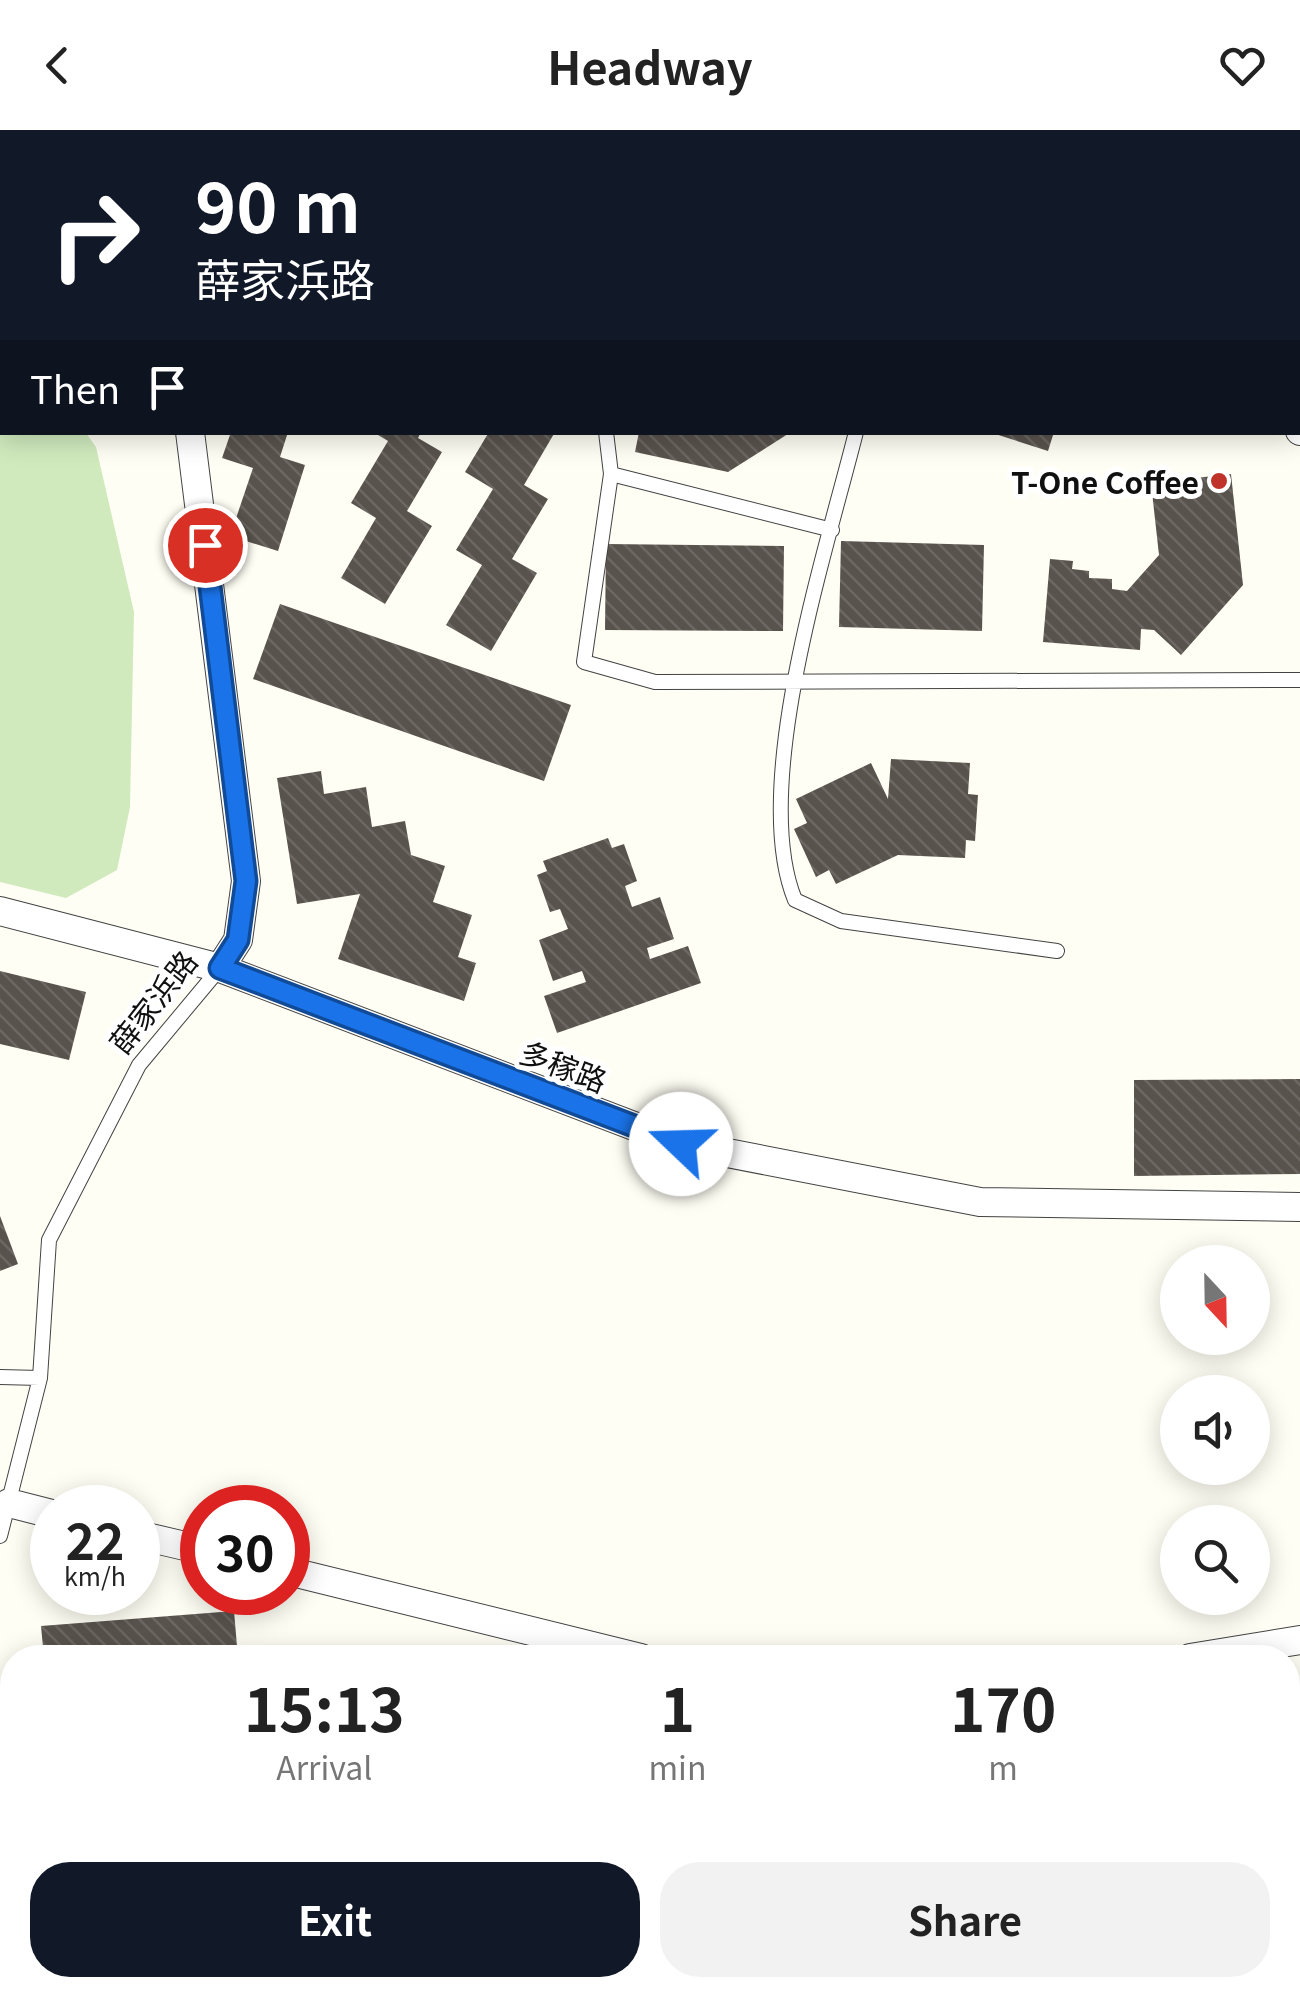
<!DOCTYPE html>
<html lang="en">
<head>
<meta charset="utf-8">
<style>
	:root { --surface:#fff; --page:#f2f2f2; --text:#222; --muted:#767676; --accent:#111827 }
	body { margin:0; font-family:Georgia,"Noto Sans SC",serif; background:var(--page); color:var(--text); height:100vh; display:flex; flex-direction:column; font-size:38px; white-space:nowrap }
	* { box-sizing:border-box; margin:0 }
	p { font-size:32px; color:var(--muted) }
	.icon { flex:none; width:55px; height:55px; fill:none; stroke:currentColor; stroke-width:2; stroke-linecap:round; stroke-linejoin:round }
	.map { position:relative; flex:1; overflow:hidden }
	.side { position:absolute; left:0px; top:1515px; width:1300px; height:352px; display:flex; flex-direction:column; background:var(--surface); border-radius:40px 40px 0 0; box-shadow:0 5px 25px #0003 }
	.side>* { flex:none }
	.top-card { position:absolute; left:0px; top:0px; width:1300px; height:305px; box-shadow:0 5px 25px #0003; background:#111827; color:#fff; overflow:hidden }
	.needle { width:65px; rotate:158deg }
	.buttons { position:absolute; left:1160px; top:1115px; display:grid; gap:20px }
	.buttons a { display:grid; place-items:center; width:110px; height:110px; border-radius:50%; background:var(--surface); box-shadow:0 5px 25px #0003; font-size:50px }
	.speed { position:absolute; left:30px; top:1355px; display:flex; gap:20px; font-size:50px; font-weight:700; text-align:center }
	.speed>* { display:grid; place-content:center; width:130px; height:130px; border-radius:50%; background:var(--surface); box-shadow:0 5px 25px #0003; line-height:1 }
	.speed small { font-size:25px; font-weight:400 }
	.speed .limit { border:15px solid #d22; background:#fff; color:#111 }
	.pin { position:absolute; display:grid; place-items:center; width:85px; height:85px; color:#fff; margin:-42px; border:5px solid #fff; border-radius:50%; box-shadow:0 2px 10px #0007 }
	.me { position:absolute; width:110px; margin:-55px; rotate:291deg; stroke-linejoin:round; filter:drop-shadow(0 0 8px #0008) }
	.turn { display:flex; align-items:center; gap:35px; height:210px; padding:0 30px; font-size:45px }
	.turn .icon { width:130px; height:130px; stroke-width:2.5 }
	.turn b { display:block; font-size:70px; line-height:85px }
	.then { display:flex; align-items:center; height:95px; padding:0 30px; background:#0003; gap:20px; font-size:38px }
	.eta { display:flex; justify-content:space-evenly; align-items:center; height:170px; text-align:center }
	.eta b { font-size:60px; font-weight:700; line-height:70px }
	.primary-button { display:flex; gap:20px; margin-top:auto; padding:20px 30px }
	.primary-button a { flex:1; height:115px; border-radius:40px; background:var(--accent); color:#fff; font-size:40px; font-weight:700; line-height:115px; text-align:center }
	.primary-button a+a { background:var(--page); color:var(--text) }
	header { display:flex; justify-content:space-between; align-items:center; height:130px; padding:0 30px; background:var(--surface); font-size:45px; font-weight:700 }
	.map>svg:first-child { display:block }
</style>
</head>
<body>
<header><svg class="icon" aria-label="back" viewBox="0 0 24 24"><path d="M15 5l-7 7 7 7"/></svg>Headway<svg class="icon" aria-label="heart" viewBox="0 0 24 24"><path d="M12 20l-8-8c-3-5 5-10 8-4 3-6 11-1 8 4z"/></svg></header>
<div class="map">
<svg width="1300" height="1867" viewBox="0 0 1300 1867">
	<defs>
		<pattern id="building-back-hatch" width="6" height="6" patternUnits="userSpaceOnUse" patternTransform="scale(2.5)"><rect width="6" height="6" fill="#59534d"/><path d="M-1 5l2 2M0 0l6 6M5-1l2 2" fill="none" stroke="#6c6762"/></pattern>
	</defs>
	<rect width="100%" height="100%" fill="#fffef4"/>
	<path fill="#d0eabd" d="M 0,224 L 2,302 L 86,303 L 96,317 L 134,482 L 130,677 L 117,740 L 66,768 L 0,752 Z"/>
	<path fill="url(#building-back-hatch)" d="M 231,302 L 288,302 L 280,327 L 305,335 L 278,421 L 230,406 L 253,338 L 222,328 Z
		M 373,302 L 421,302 L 418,308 L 442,322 L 407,381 L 432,396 L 385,474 L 341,448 L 376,388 L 351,373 L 388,311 Z
		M 489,302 L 555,302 L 524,355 L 548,369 L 512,429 L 537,443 L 491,521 L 446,495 L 482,435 L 456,420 L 493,359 L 465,342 Z
		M 639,302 L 791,302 L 728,342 L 635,322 Z
		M 989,302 L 1054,302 L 1048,321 Z
		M 1231,344 L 1243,455 L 1181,525 L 1154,500 L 1141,499 L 1140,520 L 1043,512 L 1050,429 L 1073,431 L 1072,439 L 1089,441 L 1089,448 L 1112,449 L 1112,459 L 1127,461 L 1159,425 L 1151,353 Z
		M 841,411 L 984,415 L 982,501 L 839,497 Z
		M 606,414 L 784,416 L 783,501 L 605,500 Z
		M 280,474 L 571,575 L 544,651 L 253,549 Z
		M 891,629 L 970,633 L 968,664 L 978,665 L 975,711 L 966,710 L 965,728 L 898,725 L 836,754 L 829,740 L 816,747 L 794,699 L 807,693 L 796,669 L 871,633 L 888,669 Z
		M 321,641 L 324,664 L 366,657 L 372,697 L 405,691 L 411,725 L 445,736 L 433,772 L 472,785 L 458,827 L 476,833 L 464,871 L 338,829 L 360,764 L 297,774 L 277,648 Z
		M 608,708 L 612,718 L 624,714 L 637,751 L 625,756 L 632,777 L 660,767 L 674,809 L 647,818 L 650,829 L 688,816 L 701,853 L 557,903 L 544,866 L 586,852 L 582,841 L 553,851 L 539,810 L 568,799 L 560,779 L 550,782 L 537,745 L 547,741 L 543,731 Z
		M 0,841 L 86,862 L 69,930 L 0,914 Z
		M 1300,949 L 1300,1044 L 1134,1046 L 1134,950 Z
		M 0,1086 L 18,1134 L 0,1141 Z
		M 234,1481 L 238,1528 L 44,1528 L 41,1496 Z
		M 1300,1774 L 1300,1855 L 1288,1856 L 1288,1775 Z
		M 12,1808 L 12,1855 L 183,1855 L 184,1867 L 0,1867 L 0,1809 Z
		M 293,1855 L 488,1855 L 488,1860 L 400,1867 L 294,1867 Z
		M 1200,1855 L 1264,1855 L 1264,1858 L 1200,1863 Z"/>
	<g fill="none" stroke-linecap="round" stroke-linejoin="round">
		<g stroke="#434343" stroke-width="16">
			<path id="lane" d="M 606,302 L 611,344 L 584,532 L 655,552 L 1300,550
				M 856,302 C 826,422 749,657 795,770 L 841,791 L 1057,821
				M 611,344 L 832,400
				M 0,1247 L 40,1248 L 49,1110 L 139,935 L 220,838
				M 0,1406 L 40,1248"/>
		</g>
		<g stroke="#434343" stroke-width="30">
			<path id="street" d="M 1272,2 L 1272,0
				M 0,166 L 2,167
				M 1298,274 L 1300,301
				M 190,302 L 246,751 L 238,810 L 220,838
				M 0,781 L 220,838 L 681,1014 L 980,1072 L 1300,1077
				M 9,1373 L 52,1384
				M 138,1405 L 202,1420
				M 288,1441 L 641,1528
				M 1190,1528 L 1300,1510
				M 827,1855 L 827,1867"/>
		</g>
		<g stroke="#212121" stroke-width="48">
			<path id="primary" d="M 701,0 L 703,2
				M 915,0 L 919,2
				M 0,19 L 2,16
				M 1298,63 L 1300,62
				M 1298,209 L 1300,209"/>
		</g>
		<g stroke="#212121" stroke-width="55">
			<path id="highway" d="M 766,0 L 768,2
				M 860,0 L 864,2
				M 1298,110 L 1300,109
				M 1298,159 L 1300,159"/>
		</g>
		<use href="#lane" stroke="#fff" stroke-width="14"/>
		<use href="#street" stroke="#fff" stroke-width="28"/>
		<use href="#primary" stroke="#f5e36e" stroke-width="45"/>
		<use href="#highway" stroke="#f1b260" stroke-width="52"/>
	</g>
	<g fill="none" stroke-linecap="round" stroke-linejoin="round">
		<g stroke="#114b97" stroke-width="25">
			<path id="route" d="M 205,415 L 246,751 L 238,810 L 220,838 L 681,1014"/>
		</g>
		<use href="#route" stroke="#1a73e8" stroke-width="18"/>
	</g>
	<circle fill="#bf332a" stroke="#fff" stroke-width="4" cx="1219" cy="351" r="10"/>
	<g text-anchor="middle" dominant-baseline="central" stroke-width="10" stroke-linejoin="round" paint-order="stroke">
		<g font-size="30" font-weight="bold" fill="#101010" stroke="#fff" text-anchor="end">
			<text x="1199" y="351">T-One Coffee</text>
		</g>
		<g font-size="30" fill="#101010" stroke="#fff">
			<text transform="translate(152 871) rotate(-52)">薛家浜路</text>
			<text transform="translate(564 935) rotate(21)">多稼路</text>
		</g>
	</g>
</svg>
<div class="buttons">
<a><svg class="needle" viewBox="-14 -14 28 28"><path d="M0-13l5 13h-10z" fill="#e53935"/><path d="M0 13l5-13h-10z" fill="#767676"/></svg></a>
<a><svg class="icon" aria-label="sound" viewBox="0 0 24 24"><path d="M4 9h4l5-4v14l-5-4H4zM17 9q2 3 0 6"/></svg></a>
<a><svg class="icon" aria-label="search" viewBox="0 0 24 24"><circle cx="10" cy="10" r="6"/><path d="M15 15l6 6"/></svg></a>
</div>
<div class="speed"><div>22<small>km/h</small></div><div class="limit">30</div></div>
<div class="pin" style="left:205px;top:415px;background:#d93025"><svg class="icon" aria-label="arrive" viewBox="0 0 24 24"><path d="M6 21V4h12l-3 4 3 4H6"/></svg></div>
<svg class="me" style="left:681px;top:1014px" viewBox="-20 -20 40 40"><circle r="19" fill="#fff"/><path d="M0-13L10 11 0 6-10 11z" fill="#1a73e8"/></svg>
<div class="top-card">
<div class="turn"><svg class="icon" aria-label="right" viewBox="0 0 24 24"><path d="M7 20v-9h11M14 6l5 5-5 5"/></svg><div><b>90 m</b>薛家浜路</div></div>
<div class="then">Then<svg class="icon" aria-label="arrive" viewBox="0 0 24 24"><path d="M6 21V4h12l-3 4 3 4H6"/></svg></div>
</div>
<section class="side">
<div class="eta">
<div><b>15:13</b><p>Arrival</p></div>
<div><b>1</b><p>min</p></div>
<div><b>170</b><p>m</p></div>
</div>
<div class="primary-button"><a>Exit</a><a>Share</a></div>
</section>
</div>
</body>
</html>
